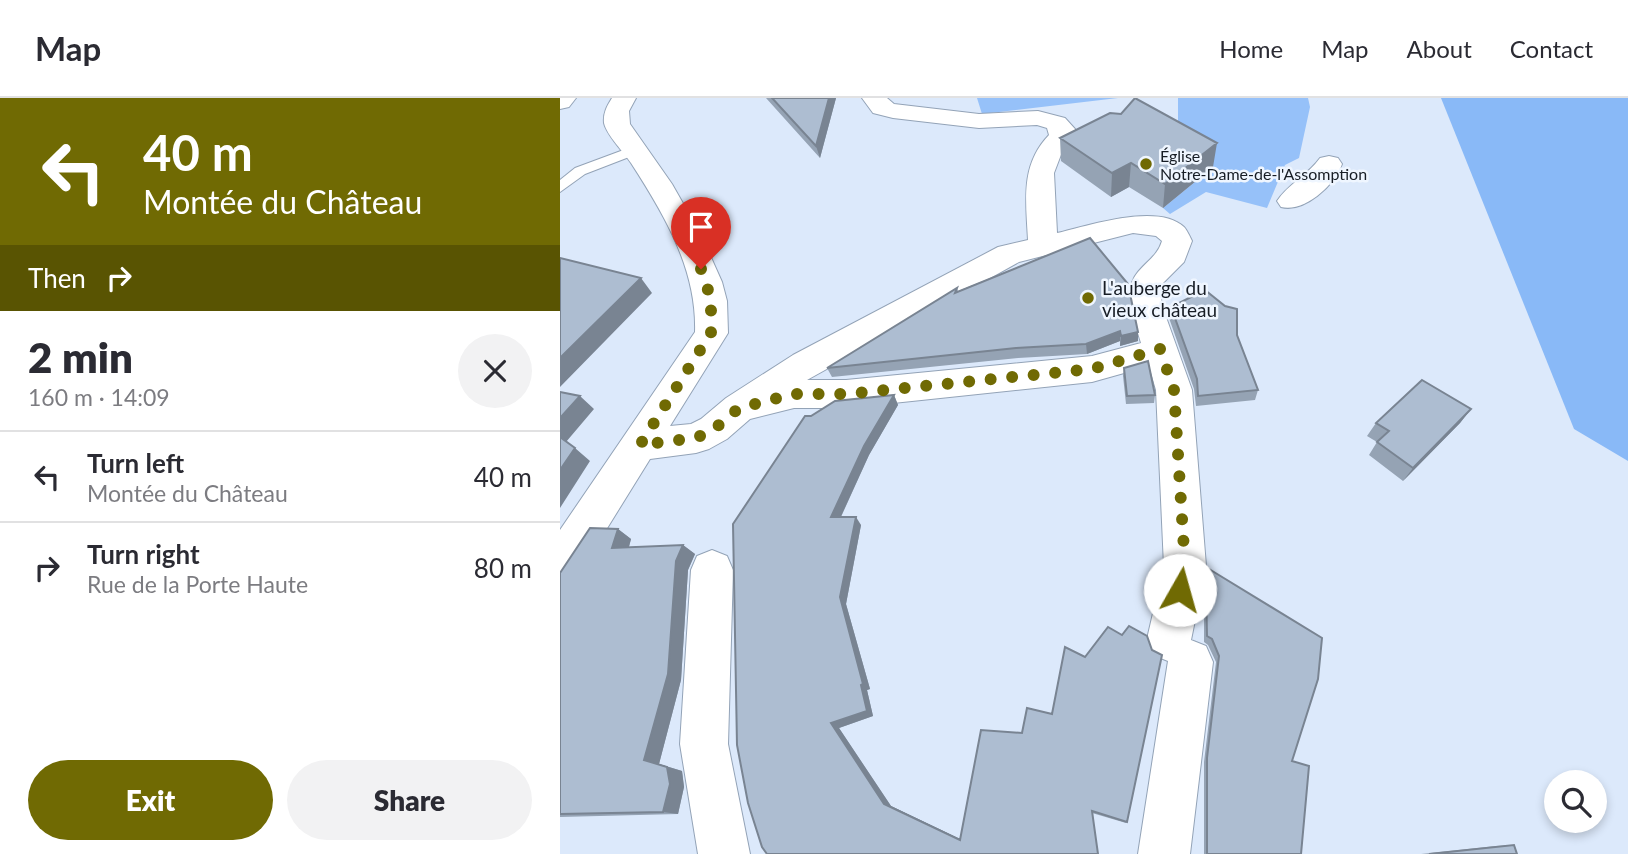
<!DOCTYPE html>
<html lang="en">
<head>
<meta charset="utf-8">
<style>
	:root { --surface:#fff; --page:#f2f2f3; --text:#2b2b33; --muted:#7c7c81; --line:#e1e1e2; --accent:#706a03 }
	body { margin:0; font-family:Lato,sans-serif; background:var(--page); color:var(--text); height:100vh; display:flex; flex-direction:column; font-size:26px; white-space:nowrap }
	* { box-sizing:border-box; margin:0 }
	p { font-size:23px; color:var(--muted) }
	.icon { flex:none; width:38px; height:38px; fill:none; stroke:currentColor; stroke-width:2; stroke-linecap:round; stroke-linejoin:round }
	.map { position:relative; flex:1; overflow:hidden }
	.details { display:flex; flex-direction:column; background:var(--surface); width:560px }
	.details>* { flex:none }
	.guide { background:#706a03; color:#fff; overflow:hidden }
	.buttons { position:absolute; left:984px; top:672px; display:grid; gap:14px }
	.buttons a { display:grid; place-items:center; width:63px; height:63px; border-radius:50%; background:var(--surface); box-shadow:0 4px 10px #0003; font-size:35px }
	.pin { position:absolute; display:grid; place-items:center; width:60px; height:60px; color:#fff; margin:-72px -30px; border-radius:50% 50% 50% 0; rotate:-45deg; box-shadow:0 0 7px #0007 }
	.pin .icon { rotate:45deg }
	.me { position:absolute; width:77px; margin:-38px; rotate:7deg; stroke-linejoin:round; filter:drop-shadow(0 0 5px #0008) }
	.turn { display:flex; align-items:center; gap:24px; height:147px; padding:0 28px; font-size:32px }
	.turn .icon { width:91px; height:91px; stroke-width:2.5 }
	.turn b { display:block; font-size:49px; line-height:60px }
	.then { display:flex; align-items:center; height:66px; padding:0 28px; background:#0003; gap:14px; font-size:26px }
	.round { display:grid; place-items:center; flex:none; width:74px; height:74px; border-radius:37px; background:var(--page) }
	.head { display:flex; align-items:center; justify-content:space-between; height:119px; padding:0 28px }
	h1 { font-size:42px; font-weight:800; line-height:52px }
	.cta { display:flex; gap:14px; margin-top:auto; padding:14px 28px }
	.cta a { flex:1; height:80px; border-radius:42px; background:var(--accent); color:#fff; font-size:28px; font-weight:800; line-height:80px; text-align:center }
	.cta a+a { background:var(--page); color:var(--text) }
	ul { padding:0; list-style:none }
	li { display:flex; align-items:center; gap:21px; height:91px; padding:0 28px; border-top:2px solid var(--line) }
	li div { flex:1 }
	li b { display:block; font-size:26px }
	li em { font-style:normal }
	header { display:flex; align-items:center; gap:42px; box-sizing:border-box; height:98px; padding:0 35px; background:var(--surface); border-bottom:2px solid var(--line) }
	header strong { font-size:33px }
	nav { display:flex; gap:38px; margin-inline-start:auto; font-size:24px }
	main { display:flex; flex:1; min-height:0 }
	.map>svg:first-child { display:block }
</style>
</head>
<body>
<header>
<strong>Map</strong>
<nav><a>Home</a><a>Map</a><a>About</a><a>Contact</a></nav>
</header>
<main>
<section class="details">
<div class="guide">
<div class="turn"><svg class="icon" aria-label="left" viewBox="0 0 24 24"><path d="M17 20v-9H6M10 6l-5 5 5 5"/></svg><div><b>40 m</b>Montée du Château</div></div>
<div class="then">Then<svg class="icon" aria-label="right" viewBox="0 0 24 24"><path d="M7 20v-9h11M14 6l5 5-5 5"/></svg></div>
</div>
<div class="head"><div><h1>2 min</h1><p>160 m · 14:09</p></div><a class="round"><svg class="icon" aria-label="close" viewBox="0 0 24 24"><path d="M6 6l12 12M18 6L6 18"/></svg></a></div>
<ul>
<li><svg class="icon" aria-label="left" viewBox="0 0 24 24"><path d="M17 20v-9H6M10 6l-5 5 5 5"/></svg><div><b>Turn left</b><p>Montée du Château</p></div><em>40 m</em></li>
<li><svg class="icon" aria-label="right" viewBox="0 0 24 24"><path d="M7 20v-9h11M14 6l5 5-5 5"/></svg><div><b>Turn right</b><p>Rue de la Porte Haute</p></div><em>80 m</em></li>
</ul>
<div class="cta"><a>Exit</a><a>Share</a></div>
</section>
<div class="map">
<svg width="1068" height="756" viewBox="0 0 1068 756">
	<rect width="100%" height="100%" fill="#dce9fb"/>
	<path fill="#96c1f9" d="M 417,0 L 558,0 L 422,16 Z
		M 618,0 L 748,0 L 750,9 L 739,60 L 725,67 L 707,110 L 646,94 L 610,116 L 603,110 L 653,69 L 618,28 Z"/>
	<path fill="#89b9f7" d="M 881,0 L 1068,0 L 1068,363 L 1014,331 Z"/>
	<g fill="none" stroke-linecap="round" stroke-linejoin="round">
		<g stroke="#93a3b7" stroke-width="2">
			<path id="lane" d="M 77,47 L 82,48 L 82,54 L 25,76 L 0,94 L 0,82 L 15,70 Z"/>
		</g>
		<g stroke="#93a3b7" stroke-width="2">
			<path id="street" d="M 52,0 L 76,0 L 69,13 L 70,26 L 112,86 L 141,137 L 162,184 L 167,203 L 168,235 L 110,328 L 131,326 L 141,321 L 166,300 L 233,257 L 438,149 L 468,142 C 466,103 460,67 489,37 L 487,30 L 477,27 L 419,30 L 333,20 L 313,15 L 302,0 L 327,0 L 334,6 L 419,16 L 478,13 L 505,20 L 515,31 L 515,39 L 502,54 L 494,75 L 497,135 C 527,128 598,104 624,129 C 627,132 630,139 632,143 L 624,164 L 603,185 L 601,205 L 632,292 L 646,468 L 631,542 L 646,548 L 653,564 L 630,756 L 578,756 L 608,563 L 593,557 L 587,541 L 604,468 L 596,292 L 589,268 L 532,284 L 286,310 L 234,310 L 190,321 L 167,341 L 149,351 L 136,355 L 90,361 L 15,482 L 0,487 L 0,432 L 135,234 C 137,171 104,116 71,65 C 64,54 47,38 44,25 C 43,15 47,8 52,0 ZM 573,135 L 596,138 L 602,143 C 598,157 587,163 578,174 C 561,194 575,223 581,245 L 532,258 L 286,282 L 247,282 L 459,164 Z
				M 769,58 L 778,60 L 782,66 C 775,87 744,115 721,109 L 717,103 C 728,86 748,77 760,60 Z
				M 152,452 L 167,458 L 173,472 L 168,646 L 190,756 L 138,756 L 120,646 L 131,472 L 137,458 Z"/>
		</g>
		<g stroke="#93a3b7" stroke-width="2">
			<path id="secondary" d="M 0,0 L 16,0 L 9,9 L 0,11 Z"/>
		</g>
		<use href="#lane" fill="#fff" fill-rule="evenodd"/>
		<use href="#street" fill="#fff" fill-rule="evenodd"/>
		<use href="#secondary" fill="#fff" fill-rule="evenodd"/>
	</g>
	<path fill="#95a3b4" d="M 206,0 L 276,0 L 260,60 Z
		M 500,40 L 653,69 L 603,110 L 569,89 L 551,99 L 501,63 Z
		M 530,140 L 578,243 L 560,248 L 560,243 L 527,256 L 458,260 L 272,279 L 267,270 L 397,190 L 398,193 Z
		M 611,209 L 677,237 L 698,292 L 695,302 L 636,308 L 634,291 L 609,220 Z
		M 564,270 L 595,297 L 594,305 L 566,306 L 563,278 Z
		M 334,297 L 338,307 L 309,357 L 281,419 L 301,427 L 286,506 L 310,591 L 307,592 L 313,618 L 279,630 L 331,708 L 400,741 L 421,632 L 567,724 L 566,725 L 532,715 L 538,756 L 207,756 L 251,318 Z
		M 911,311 L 900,325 L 843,383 L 809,357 L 817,344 L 807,338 L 816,325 Z
		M 58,431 L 71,441 L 69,449 L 123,447 L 135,456 L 128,472 L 121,582 L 99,666 L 122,673 L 124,689 L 118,716 L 0,719 L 0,475 Z
		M 649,471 L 732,663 L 741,756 L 644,756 L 644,664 L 656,564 L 648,547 L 644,544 L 644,493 L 646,479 Z
		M 954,747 L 957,756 L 861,756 L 936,748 Z"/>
	<path fill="#798492" d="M 269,0 L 276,0 L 260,60 L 256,48 Z
		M 657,45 L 653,69 L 603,110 L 605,86 Z
		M 571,65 L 569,89 L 551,99 L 552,75 Z
		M 81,180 L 92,195 L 0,289 L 0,260 Z
		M 560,233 L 560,243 L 527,256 L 526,246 Z
		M 578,234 L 578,243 L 560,248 L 561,238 Z
		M 334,297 L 338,307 L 309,357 L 277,427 L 271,419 L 304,348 Z
		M 20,298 L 34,311 L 6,344 L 0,340 L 0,320 Z
		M 911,311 L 900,325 L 843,383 L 853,370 Z
		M 15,350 L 30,363 L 0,410 L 0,372 Z
		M 296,419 L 301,427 L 286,506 L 310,591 L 307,592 L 313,618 L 279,630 L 331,708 L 404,743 L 400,742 L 324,706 L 271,625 L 280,499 Z
		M 58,431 L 71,441 L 66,459 L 52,450 Z
		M 123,447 L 135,456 L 128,472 L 121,582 L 99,666 L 122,673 L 124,689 L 118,716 L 103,714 L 84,662 L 116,463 Z"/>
	<path fill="#adbdd1" stroke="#798492" stroke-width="2" d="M 212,0 L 269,0 L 256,48 Z
		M 575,0 L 657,45 L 605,86 L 571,65 L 552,75 L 500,40 L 550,15 L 561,16 Z
		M 530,140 L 568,186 L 578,234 L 561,238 L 560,233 L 526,246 L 456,250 L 267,270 L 397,190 L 395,195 Z
		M 0,160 L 81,180 L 0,260 Z
		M 645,192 L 665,208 L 677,211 L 677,237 L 698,292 L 638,298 L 637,281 L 611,209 Z
		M 588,263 L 595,297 L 567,298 L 564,270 Z
		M 862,282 L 911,311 L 853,370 L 817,344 L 829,333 L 816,325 Z
		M 0,294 L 20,298 L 0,320 Z
		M 334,297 L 304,348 L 271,419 L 296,419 L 280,499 L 303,586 L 301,587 L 307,613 L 271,625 L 324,706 L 400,742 L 421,632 L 462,635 L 467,610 L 492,616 L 505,549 L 525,559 L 548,529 L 562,537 L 569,528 L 587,538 L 592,552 L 602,557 L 567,724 L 532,713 L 538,756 L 207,756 L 202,749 L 188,705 L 177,647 L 173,426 L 245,318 L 251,318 L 275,303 Z
		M 0,339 L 15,350 L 0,372 Z
		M 30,430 L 58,431 L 52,450 L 123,447 L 116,463 L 108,576 L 84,662 L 107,669 L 110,686 L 103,714 L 0,716 L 0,475 Z
		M 649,471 L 762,540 L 758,581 L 732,663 L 749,668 L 741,756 L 647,756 L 647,660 L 659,558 L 652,541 L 647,538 L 646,486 Z
		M 954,747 L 957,756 L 869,756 Z"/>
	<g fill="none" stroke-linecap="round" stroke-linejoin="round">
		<path stroke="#706a03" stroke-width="12" stroke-dasharray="0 21.6" d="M 141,171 L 151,201 L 151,235 L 80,347 L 136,340 L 154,331 L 179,310 L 234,296 L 286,296 L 532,271 L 600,251 L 614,292 L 625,468 L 620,492"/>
	</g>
	<g fill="#706a03" stroke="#eff6ff" stroke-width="2.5">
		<circle cx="586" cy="66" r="7"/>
		<circle cx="528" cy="200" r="7"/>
	</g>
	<g text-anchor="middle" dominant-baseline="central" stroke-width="5" stroke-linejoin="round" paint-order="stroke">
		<g font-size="16" fill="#171d25" stroke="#eff6ff" text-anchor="start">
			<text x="600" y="57">Église<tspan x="600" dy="18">Notre-Dame-de-l'Assomption</tspan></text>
		</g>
		<g font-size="19" fill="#171d25" stroke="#eff6ff" text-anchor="start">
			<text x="542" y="189">L'auberge du<tspan x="542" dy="22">vieux château</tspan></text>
		</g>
	</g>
</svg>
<div class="buttons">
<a><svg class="icon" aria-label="search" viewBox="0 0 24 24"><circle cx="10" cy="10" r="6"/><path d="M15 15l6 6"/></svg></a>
</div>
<div class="pin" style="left:141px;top:171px;background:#d93025"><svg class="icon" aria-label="arrive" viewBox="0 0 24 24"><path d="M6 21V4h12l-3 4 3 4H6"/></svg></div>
<svg class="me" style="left:620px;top:492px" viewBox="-20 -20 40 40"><circle r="19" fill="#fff"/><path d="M0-13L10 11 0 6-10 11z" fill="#706a03"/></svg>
</div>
</main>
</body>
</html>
